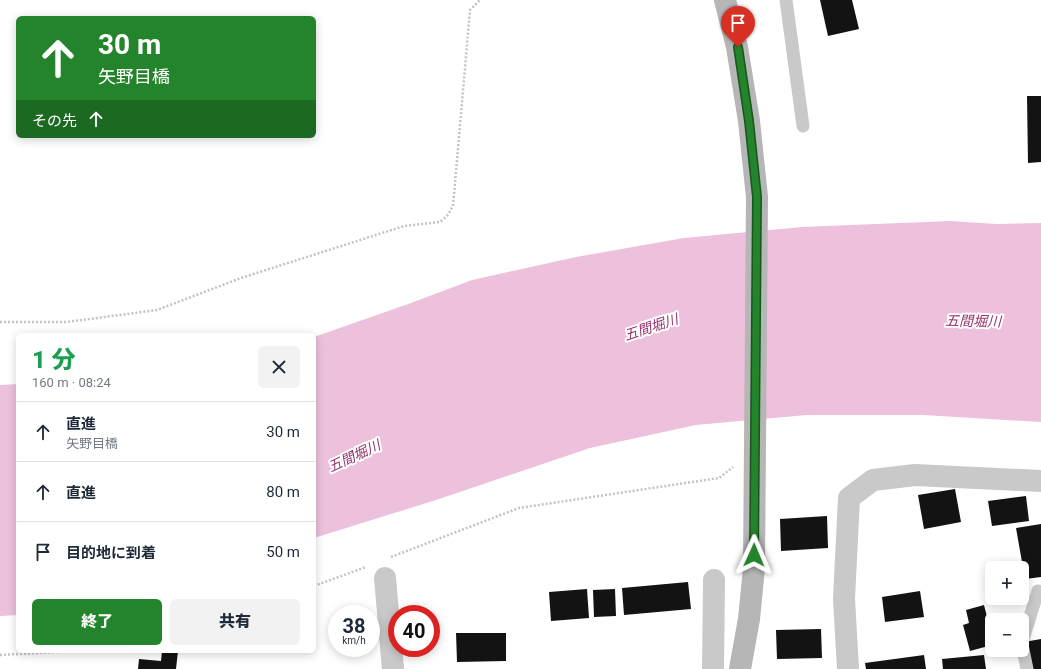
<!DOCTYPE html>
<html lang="ja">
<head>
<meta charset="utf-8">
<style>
	:root { --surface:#fff; --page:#f2f2f3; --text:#1f2937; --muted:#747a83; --line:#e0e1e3; --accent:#24842b }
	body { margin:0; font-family:Roboto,"Noto Sans JP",sans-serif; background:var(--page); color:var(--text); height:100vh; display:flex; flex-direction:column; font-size:15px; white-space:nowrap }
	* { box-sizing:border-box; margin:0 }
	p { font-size:13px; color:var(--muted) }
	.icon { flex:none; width:22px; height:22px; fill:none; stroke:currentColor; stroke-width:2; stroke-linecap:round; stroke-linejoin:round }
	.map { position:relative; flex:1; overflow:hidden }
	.panel { position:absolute; left:16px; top:333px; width:300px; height:320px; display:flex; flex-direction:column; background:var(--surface); border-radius:6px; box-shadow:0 2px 10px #0003 }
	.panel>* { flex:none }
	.guide { position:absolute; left:16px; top:16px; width:300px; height:122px; border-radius:6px; box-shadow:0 2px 10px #0003; background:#24842b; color:#fff; overflow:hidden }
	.controls { position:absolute; left:985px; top:561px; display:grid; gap:8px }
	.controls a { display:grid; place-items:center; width:44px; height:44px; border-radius:6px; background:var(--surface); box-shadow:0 2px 10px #0003; font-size:20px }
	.speed { position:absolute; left:328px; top:605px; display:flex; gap:8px; font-size:20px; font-weight:700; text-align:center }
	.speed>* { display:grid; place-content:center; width:52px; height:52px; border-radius:50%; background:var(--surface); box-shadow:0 2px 10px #0003; line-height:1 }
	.speed small { font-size:10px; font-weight:400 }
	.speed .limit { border:6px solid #d22; background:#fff; color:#111 }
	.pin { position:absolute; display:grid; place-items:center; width:34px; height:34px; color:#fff; margin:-41px -17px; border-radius:50% 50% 50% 0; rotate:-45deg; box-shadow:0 0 4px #0007 }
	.pin .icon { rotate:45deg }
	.me { position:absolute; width:44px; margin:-22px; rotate:1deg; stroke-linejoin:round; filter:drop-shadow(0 0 3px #0008) }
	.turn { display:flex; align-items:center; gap:14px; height:84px; padding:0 16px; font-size:18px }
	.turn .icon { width:52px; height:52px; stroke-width:2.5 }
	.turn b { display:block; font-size:28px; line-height:34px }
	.then { display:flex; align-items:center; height:38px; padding:0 16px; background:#0003; gap:8px; font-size:15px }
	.round { display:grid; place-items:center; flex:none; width:42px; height:42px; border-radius:6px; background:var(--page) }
	.summary { display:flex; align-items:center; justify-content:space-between; height:68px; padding:0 16px }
	h1 { font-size:24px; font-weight:800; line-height:30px; color:#1e9e55 }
	.action { display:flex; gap:8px; margin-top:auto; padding:8px 16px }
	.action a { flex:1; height:46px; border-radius:6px; background:var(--accent); color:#fff; font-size:16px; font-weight:800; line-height:46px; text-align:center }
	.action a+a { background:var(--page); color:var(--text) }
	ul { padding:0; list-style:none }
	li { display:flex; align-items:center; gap:12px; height:60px; padding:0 16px; border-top:1px solid var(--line) }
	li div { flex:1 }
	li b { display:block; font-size:15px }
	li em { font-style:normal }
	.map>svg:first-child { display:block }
</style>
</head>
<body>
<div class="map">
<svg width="1041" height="669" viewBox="0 0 1041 669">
	<rect width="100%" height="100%" fill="#fff"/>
	<path fill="#edc1dc" d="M 950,221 L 997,224 L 1041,223 L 1041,422 L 923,415 L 807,415 L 696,425 L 590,448 L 436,500 L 314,538 L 314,337 L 411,303 L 472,280 L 576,257 L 684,238 L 802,227 Z
		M 18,384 L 18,615 L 0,616 L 0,385 Z"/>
	<path fill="#131313" d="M 820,0 L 852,0 L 859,29 L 828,36 Z
		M 1027,96 L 1041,96 L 1041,162 L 1028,163 Z
		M 955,489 L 961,522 L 924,529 L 918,495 Z
		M 1026,496 L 1029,521 L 992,526 L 988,501 Z
		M 827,516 L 828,548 L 781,551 L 780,519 Z
		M 1041,524 L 1041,577 L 1025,579 L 1016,528 Z
		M 688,582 L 691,609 L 624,615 L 622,588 Z
		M 587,589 L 589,618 L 551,621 L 549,592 Z
		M 615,589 L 616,616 L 594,617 L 593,590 Z
		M 920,591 L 924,617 L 885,622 L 882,597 Z
		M 984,605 L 992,636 L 992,645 L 970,651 L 963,625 L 969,623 L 966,610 Z
		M 821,629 L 822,658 L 777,659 L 776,630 Z
		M 456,633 L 506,633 L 506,661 L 457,662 Z
		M 1041,639 L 1041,669 L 1029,669 L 1024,642 Z
		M 162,651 L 178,651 L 176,669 L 138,669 L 139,659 L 161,661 Z
		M 924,655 L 926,669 L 866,669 L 865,663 Z
		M 984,655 L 986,669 L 943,669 L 942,659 Z"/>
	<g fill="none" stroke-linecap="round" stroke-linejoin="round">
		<path stroke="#c3c3c3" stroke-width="2.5" stroke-dasharray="2 2" stroke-linecap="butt" d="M 0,322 L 67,322 L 157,310 L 241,278 L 404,226 L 440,222 L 447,216 L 453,206 L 470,10 L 480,0
			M 391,557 L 519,508 L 719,478 L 733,467
			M 314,586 L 366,567
			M 0,655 L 75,651"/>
		<path stroke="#c9c9c9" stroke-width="13" d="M 786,0 L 803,126
			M 1022,642 L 1038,591
			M 1022,645 L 1027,669"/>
		<path stroke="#c9c9c9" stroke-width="22" d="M 385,578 L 393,669
			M 713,669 L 714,580
			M 848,669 L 844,599 L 849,498 L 873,480 L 915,475 L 1041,481"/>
		<path stroke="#b6b6b6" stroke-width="22" d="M 725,0 L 737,47 L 749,121 L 757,197 L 754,568 L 749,619 L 740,669"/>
	</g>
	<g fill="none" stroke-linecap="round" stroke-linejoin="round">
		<g stroke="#17561c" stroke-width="10">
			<path id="route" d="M 738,47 L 749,121 L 757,197 L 754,555"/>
		</g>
		<use href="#route" stroke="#24842b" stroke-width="7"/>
	</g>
	<g text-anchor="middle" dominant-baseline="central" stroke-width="4" stroke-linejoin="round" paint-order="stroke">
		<g font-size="14" font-style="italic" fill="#94346d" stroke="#fff">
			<text transform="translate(973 321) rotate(1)">五間堀川</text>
			<text transform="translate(651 327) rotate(-18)">五間堀川</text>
			<text transform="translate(354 456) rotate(-25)">五間堀川</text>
		</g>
	</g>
</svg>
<div class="controls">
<a>+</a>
<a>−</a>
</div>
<div class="speed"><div>38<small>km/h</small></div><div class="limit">40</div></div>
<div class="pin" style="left:738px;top:47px;background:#d93025"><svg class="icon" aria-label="arrive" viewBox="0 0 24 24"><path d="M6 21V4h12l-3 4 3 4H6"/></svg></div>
<svg class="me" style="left:754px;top:555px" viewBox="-20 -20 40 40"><path d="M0-17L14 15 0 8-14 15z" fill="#24842b" stroke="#fff" stroke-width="4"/></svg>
<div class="guide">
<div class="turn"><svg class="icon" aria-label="ahead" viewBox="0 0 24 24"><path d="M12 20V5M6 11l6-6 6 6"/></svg><div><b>30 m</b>矢野目橋</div></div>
<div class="then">その先<svg class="icon" aria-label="ahead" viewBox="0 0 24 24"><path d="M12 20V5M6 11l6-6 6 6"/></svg></div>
</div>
<section class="panel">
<div class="summary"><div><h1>1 分</h1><p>160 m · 08:24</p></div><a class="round"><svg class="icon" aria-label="close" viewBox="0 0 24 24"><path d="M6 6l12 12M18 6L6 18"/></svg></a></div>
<ul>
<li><svg class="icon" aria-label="ahead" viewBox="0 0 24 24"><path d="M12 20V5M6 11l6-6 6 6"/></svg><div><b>直進</b><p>矢野目橋</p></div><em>30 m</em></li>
<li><svg class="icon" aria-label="ahead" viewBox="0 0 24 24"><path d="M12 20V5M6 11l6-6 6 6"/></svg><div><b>直進</b></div><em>80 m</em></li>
<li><svg class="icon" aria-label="arrive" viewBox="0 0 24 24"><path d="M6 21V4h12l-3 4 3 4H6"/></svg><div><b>目的地に到着</b></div><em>50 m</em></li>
</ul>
<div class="action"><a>終了</a><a>共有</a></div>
</section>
</div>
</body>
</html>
